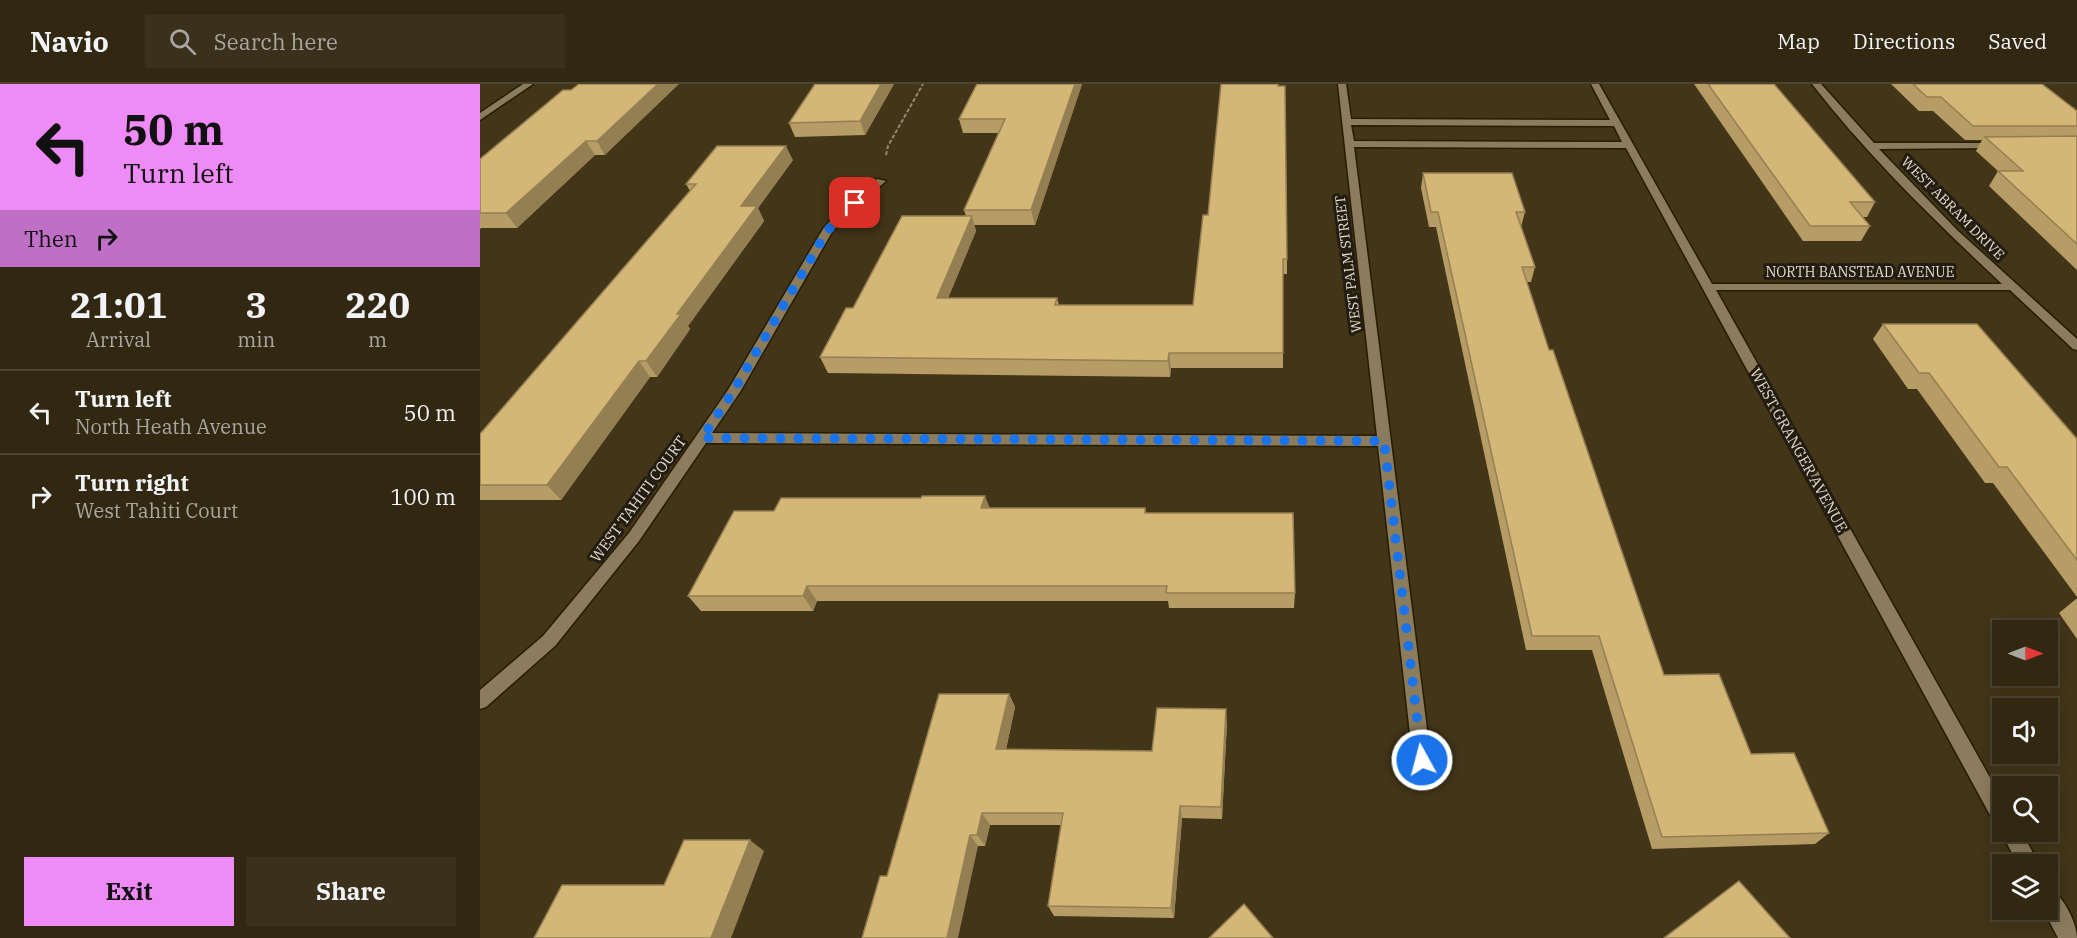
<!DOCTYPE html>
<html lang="en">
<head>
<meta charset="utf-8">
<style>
	:root { --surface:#322812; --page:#3a301b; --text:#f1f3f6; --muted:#a8a69f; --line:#4d4432; --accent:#ef8bf7 }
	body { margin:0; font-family:"IBM Plex Serif",serif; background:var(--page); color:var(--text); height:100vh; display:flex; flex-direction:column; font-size:22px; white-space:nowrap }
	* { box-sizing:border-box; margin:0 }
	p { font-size:20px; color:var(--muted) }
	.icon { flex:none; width:33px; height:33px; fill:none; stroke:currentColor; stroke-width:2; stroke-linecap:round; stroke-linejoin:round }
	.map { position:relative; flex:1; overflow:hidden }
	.details { display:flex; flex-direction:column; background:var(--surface); width:480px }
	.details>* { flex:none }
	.top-card { background:#ef8bf7; color:#111; overflow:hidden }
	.needle { width:39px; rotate:90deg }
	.buttons { position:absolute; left:1512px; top:536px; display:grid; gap:12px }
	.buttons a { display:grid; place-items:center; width:66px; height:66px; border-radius:0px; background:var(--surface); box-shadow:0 3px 15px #0003,0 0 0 2px var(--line); font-size:30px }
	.pin { position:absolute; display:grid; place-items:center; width:51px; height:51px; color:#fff; margin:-26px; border-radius:12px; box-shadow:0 3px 9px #0006 }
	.me { position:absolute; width:66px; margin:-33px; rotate:353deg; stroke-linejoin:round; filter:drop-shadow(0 0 4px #0008) }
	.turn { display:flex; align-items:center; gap:21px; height:126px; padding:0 24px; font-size:27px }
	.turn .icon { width:78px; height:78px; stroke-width:2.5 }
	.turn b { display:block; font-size:42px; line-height:51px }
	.then { display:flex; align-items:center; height:57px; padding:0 24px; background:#0003; gap:12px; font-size:22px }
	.eta { display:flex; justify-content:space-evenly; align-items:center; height:102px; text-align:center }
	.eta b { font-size:36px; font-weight:800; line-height:42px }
	.button { display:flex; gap:12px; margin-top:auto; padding:12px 24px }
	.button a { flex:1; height:69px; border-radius:0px; background:var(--accent); color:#111; font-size:24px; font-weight:800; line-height:69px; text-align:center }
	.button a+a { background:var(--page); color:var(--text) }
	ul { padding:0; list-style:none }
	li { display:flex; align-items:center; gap:18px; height:84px; padding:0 24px; border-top:2px solid var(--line) }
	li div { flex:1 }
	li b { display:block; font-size:22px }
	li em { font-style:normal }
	header { display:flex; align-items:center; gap:36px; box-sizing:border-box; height:84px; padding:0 30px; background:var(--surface); border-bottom:2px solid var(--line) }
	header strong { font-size:28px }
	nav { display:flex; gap:33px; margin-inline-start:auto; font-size:21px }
	.search { width:420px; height:54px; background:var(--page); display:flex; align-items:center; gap:15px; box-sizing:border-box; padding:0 21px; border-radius:0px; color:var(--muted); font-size:22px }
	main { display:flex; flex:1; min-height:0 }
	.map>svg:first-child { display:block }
</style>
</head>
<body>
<header>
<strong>Navio</strong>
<div class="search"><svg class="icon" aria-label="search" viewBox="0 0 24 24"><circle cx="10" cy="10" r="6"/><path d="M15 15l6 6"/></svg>Search here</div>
<nav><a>Map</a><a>Directions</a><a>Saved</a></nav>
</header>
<main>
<section class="details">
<div class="top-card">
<div class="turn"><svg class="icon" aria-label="left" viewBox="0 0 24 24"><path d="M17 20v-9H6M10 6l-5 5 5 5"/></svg><div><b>50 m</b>Turn left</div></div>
<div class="then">Then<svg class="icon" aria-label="right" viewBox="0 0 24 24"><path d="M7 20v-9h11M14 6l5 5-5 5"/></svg></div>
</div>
<div class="eta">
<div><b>21:01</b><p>Arrival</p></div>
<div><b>3</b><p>min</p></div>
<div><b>220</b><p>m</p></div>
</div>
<ul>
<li><svg class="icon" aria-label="left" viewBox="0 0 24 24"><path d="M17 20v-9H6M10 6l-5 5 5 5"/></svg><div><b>Turn left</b><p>North Heath Avenue</p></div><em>50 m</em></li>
<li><svg class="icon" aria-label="right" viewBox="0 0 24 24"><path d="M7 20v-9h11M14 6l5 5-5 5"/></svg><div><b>Turn right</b><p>West Tahiti Court</p></div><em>100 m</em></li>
</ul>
<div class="button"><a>Exit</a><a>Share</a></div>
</section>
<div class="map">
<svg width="1597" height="854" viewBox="0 0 1597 854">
	<rect width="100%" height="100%" fill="#423518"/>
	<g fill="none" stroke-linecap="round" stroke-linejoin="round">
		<g stroke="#281c00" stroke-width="3">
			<path id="minor" d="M 43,0 L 53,0 L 0,36 L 0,29 Z
				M 858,0 L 866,0 L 871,35 L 1130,36 L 1111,0 L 1119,0 L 1232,200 L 1522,200 C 1455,137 1388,72 1332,0 L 1341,0 L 1394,59 L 1522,59 L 1524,61 L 1519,64 L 1399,65 L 1477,146 L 1597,255 L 1597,266 L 1593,265 L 1530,206 L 1236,206 L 1522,715 L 1522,747 L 1541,747 L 1559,780 L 1538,780 L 1520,747 L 1522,743 L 1515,740 L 1146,64 L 874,63 L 951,677 L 949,683 L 942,686 L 935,683 L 933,677 L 898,362 L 226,359 L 159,457 L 75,562 L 6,623 L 0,625 L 0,606 L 63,552 L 149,449 L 248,306 L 343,145 L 358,128 L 397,95 L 406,97 L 366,132 L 352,148 L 260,308 L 232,349 L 897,352 ZM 871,41 L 1134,42 L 1142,58 L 874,57 Z
				M 1568,804 C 1582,809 1597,839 1597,854 L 1578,854 L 1563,825 L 1568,825 Z"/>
		</g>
		<path stroke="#938872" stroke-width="2" stroke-dasharray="4 2" stroke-linecap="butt" d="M 406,71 L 408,62 L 443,0"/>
		<use href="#minor" fill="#8b7c5d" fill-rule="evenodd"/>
	</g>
	<path fill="#b69d65" d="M 335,0 L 414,0 L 385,51 L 315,53 L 309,39 Z
		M 497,0 L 602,0 L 555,141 L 494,141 L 496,147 L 468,214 L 577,214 L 579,221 L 713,221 L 723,131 L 807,175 L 807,190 L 803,190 L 803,284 L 691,284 L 690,293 L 348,289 L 340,273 L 373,224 L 486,132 L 484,126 L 519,49 L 483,49 L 479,35 Z
		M 1214,0 L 1294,0 L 1395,118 L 1387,133 L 1382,133 L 1390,142 L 1381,157 L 1323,157 Z
		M 1411,0 L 1562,0 L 1597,27 L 1597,186 L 1509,102 L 1518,87 L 1496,67 L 1502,56 L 1485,56 L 1453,27 L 1439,27 Z
		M 91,6 L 125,71 L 115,71 L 37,144 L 1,144 L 0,145 L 0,75 Z
		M 313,76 L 278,124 L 284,137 L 208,242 L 210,245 L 177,293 L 170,293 L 81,416 L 0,416 L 0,350 L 210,107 L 206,100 Z
		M 943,89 L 1045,128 L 1041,143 L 1055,183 L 1051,198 L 1047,198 L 1069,266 L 1184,591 L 1271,670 L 1349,749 L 1335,760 L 1172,765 L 1112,566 L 1046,566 L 956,143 L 949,143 L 941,104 Z
		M 1403,240 L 1597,355 L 1597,513 L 1513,399 L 1505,399 L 1437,305 L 1428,305 L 1393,255 Z
		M 510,424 L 665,424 L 666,429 L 815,509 L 814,524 L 689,524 L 688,517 L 337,517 L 333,527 L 221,527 L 208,512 Z
		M 1596,515 L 1597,515 L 1597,555 L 1579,529 Z
		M 529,610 L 535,623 L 526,666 L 672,667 L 747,638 L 742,735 L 702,734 L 694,834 L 574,832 L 568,822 L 581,741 L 510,741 L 505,762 L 498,762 L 407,792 Z"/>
	<path fill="#947f53" d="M 178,0 L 199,0 L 125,71 L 117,57 Z
		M 401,0 L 414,0 L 385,51 L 380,37 Z
		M 595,0 L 602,0 L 555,141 L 551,126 Z
		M 106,57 L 115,71 L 37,144 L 26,129 Z
		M 306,62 L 313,76 L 278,124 L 284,137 L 208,242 L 210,245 L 177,293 L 166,277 L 197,230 L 261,122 Z
		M 492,132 L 496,147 L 462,229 L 457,214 Z
		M 689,269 L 691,284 L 690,293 L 688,277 Z
		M 159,277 L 170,293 L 81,416 L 67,401 Z
		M 505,412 L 511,427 L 501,424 Z
		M 327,502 L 337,517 L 333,527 L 323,512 Z
		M 529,610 L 535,623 L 523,678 L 516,665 Z
		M 746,625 L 747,638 L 742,735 L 741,723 Z
		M 700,722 L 702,734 L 694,834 L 691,824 Z
		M 502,729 L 510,741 L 505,762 L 497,751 Z
		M 490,751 L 498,762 L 478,854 L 467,854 Z
		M 270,756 L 284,767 L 251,854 L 231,854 Z"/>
	<path fill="#d4b676" stroke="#947f53" stroke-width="1.5" d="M 99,0 L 178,0 L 117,57 L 106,57 L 26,129 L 0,129 L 0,75 L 83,6 L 91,6 Z
		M 335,0 L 401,0 L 380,37 L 309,39 Z
		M 497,0 L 595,0 L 551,126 L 484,126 L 525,35 L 479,35 Z
		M 741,0 L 798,0 L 798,2 L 805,2 L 807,175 L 803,175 L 803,269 L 689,269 L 688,277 L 340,273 L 366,224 L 373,224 L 422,132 L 492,132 L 457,214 L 577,214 L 575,221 L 713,221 L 723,131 L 728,131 Z
		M 1228,0 L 1294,0 L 1395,118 L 1370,118 L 1390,142 L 1330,142 Z
		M 1433,0 L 1562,0 L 1597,27 L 1597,42 L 1493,42 L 1461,13 L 1447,13 Z
		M 1597,52 L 1597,160 L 1518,87 L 1543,87 L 1505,53 Z
		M 237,62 L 306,62 L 261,122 L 277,122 L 197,230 L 201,230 L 166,277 L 159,277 L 67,401 L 0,401 L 0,350 L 216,100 L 206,100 Z
		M 943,89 L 1032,89 L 1045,128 L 1036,128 L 1055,183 L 1042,183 L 1069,266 L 1073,266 L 1184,591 L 1239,590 L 1271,670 L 1314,669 L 1349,749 L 1182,753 L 1119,552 L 1052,552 L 958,128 L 951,128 Z
		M 1403,240 L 1497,240 L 1597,355 L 1597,476 L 1527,383 L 1519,383 L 1449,289 L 1439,289 Z
		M 442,412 L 505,412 L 501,424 L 665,424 L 665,429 L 813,429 L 815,509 L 686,509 L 687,502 L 327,502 L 323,512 L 208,512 L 254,427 L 294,427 L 301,414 L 441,414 Z
		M 459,610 L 529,610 L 516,665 L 672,667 L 677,624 L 746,625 L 741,723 L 700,722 L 691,824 L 568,822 L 583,729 L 502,729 L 497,751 L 490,751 L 467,854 L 382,854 L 400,792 L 407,792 Z
		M 204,756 L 270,756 L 231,854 L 54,854 L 82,801 L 184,801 Z
		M 1259,797 L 1310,854 L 1184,854 Z
		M 764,820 L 793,854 L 729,854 Z"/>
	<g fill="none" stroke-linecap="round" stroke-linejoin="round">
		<path stroke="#1a73e8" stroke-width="10" stroke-dasharray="0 18" d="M 375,119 L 347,147 L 253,308 L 222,354 L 904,357 L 942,676"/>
	</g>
	<g text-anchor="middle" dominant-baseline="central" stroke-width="6" stroke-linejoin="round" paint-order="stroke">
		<g font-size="14" fill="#e1d9c9" stroke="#231d11">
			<text transform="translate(1473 124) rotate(45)">WEST ABRAM DRIVE</text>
			<text transform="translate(868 180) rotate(-97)">WEST PALM STREET</text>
			<text x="1380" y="188">NORTH BANSTEAD AVENUE</text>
		</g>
		<g font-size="15" fill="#e1d9c9" stroke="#231d11">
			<text transform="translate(1319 366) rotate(61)">WEST GRANGER AVENUE</text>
			<text transform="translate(158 415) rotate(-54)">WEST TAHITI COURT</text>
		</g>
	</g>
</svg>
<div class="buttons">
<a><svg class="needle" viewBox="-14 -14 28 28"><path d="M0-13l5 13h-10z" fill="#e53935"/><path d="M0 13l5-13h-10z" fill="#a8a69f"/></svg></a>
<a><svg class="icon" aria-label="sound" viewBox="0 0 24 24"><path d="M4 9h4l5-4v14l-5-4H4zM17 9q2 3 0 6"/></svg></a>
<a><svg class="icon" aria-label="search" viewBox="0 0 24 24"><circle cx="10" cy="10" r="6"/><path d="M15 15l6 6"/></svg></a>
<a><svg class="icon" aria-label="layers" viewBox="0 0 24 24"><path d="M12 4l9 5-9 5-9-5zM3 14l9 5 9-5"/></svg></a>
</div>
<div class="pin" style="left:375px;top:119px;background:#d93025"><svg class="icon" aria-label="arrive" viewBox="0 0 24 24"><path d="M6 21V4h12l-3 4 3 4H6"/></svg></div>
<svg class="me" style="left:942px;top:676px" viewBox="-20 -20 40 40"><circle r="17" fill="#1a73e8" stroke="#fff" stroke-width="3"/><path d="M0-11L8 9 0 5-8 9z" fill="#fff"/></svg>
</div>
</main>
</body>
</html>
